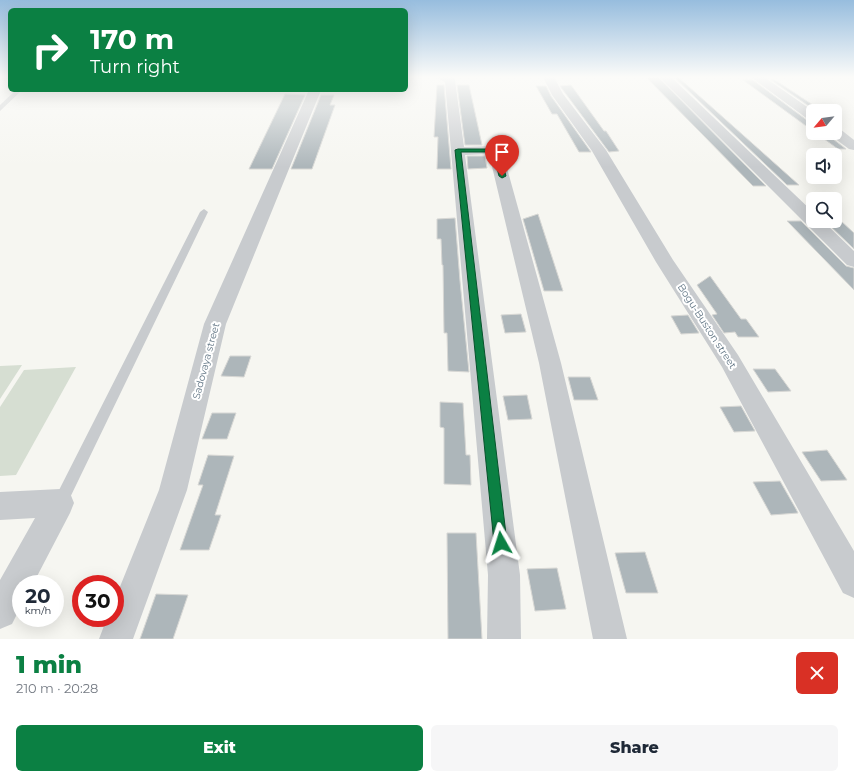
<!DOCTYPE html>
<html lang="en">
<head>
<meta charset="utf-8">
<style>
	:root { --surface:#fff; --page:#f6f6f7; --text:#1f2937; --muted:#747a83; --accent:#0b8043 }
	body { margin:0; font-family:Montserrat,sans-serif; background:var(--page); color:var(--text); height:100vh; display:flex; flex-direction:column; font-size:15px; white-space:nowrap }
	* { box-sizing:border-box; margin:0 }
	p { font-size:13px; color:var(--muted) }
	.icon { flex:none; width:22px; height:22px; fill:none; stroke:currentColor; stroke-width:2; stroke-linecap:round; stroke-linejoin:round }
	.map { position:relative; height:639px; overflow:hidden }
	.drawer { display:flex; flex-direction:column; background:var(--surface); flex:1 }
	.drawer>* { flex:none }
	.guide { position:absolute; left:8px; top:8px; width:400px; height:84px; border-radius:6px; box-shadow:0 4px 16px #0002; background:#0b8043; color:#fff; overflow:hidden }
	.needle { width:26px; rotate:241deg }
	.buttons { position:absolute; left:806px; top:104px; display:grid; gap:8px }
	.buttons a { display:grid; place-items:center; width:36px; height:36px; border-radius:6px; background:var(--surface); box-shadow:0 4px 16px #0002; font-size:20px }
	.speed { position:absolute; left:12px; top:575px; display:flex; gap:8px; font-size:20px; font-weight:700; text-align:center }
	.speed>* { display:grid; place-content:center; width:52px; height:52px; border-radius:50%; background:var(--surface); box-shadow:0 4px 16px #0002; line-height:1 }
	.speed small { font-size:10px; font-weight:400 }
	.speed .limit { border:6px solid #d22; background:#fff; color:#111 }
	.pin { position:absolute; display:grid; place-items:center; width:34px; height:34px; color:#fff; margin:-41px -17px; border-radius:50% 50% 50% 0; rotate:-45deg; box-shadow:0 0 4px #0007 }
	.pin .icon { rotate:45deg }
	.me { position:absolute; width:44px; margin:-22px; rotate:354deg; stroke-linejoin:round; filter:drop-shadow(0 0 3px #0008) }
	.turn { display:flex; align-items:center; gap:14px; height:84px; padding:0 16px; font-size:18px }
	.turn .icon { width:52px; height:52px; stroke-width:2.5 }
	.turn b { display:block; font-size:28px; line-height:34px }
	.round { display:grid; place-items:center; flex:none; width:42px; height:42px; border-radius:6px; background:var(--page) }
	.head { display:flex; align-items:center; justify-content:space-between; height:68px; padding:0 16px }
	h1 { font-size:24px; font-weight:800; line-height:30px; color:var(--accent) }
	.primary-button { display:flex; gap:8px; margin-top:auto; padding:8px 16px }
	.primary-button a { flex:1; height:46px; border-radius:6px; background:var(--accent); color:#fff; font-size:16px; font-weight:800; line-height:46px; text-align:center }
	.primary-button a+a { background:var(--page); color:var(--text) }
	.map>svg:first-child { display:block }
</style>
</head>
<body>
<div class="map">
<svg width="854" height="639" viewBox="0 0 854 639">
	<rect width="100%" height="100%" fill="#f6f6f1"/>
	<path fill="#d6ded2" d="M 22,365 L 0,399 L 0,366 Z
		M 76,367 L 16,475 L 0,476 L 0,407 L 24,370 Z"/>
	<path fill="#adb6ba" stroke="#d7d7d4" d="M 646,77 L 658,77 L 766,186 L 753,186 Z
		M 674,77 L 678,77 L 799,185 L 787,185 Z
		M 743,80 L 753,80 L 808,121 L 813,122 L 813,131 Z
		M 771,80 L 775,80 L 813,105 L 813,109 Z
		M 437,85 L 444,85 L 451,169 L 437,169 L 438,137 L 434,137 Z
		M 457,85 L 469,85 L 482,145 L 465,145 Z
		M 571,85 L 604,131 L 606,131 L 619,151 L 609,152 L 560,86 Z
		M 536,86 L 546,86 L 551,96 L 591,152 L 579,152 L 557,114 L 552,114 Z
		M 285,94 L 305,95 L 272,169 L 249,169 Z
		M 321,95 L 334,95 L 330,105 L 335,105 L 312,169 L 291,169 Z
		M 816,133 L 828,133 L 829,136 L 846,149 L 838,149 Z
		M 467,156 L 485,156 L 487,168 L 468,169 Z
		M 538,214 L 563,291 L 544,291 L 523,219 Z
		M 455,218 L 460,281 L 469,372 L 448,371 L 447,333 L 444,333 L 443,265 L 442,265 L 441,239 L 437,239 L 437,219 Z
		M 787,221 L 801,221 L 846,266 L 854,268 L 854,290 Z
		M 825,221 L 841,221 L 854,233 L 854,249 Z
		M 710,276 L 741,319 L 746,319 L 759,337 L 738,337 L 735,332 L 724,333 L 712,315 L 717,314 L 697,285 Z
		M 521,314 L 526,332 L 505,333 L 501,315 Z
		M 688,315 L 699,333 L 681,334 L 671,316 Z
		M 230,356 L 251,356 L 244,377 L 221,376 Z
		M 753,369 L 775,369 L 791,391 L 768,392 Z
		M 568,377 L 590,377 L 598,400 L 574,400 Z
		M 527,395 L 532,419 L 508,420 L 503,396 Z
		M 440,402 L 463,403 L 466,455 L 470,455 L 471,485 L 444,484 L 444,428 L 440,427 Z
		M 741,406 L 755,431 L 734,432 L 720,407 Z
		M 212,413 L 236,413 L 227,439 L 202,439 Z
		M 827,450 L 847,480 L 821,481 L 802,452 Z
		M 208,455 L 234,456 L 215,515 L 221,515 L 209,550 L 180,550 L 203,485 L 198,485 Z
		M 780,481 L 796,509 L 798,513 L 771,515 L 753,482 Z
		M 447,533 L 476,533 L 482,639 L 448,639 Z
		M 645,552 L 658,593 L 626,593 L 615,553 Z
		M 557,568 L 566,609 L 535,611 L 527,569 Z
		M 156,594 L 188,595 L 173,639 L 140,639 Z"/>
	<g fill="none" stroke-linecap="round" stroke-linejoin="round">
		<path fill="#c8cbce" fill-rule="evenodd" d="M 16,90 L 22,90 L 0,111 L 0,105 Z
			M 204,209 L 208,212 L 65,508 L 60,510 L 55,508 L 52,503 L 55,498 L 200,212 Z"/>
		<path fill="#c8cbce" fill-rule="evenodd" d="M 436,77 L 453,77 L 455,80 L 464,147 L 495,146 L 500,147 L 502,150 L 561,363 L 627,639 L 593,639 L 539,363 L 489,154 L 465,155 L 520,575 L 521,639 L 487,639 L 488,575 L 445,82 Z
			M 543,77 L 554,77 L 563,94 L 606,150 L 673,260 L 738,355 L 854,551 L 854,598 L 843,593 L 722,367 L 656,262 L 592,151 L 552,95 Z
			M 659,77 L 671,77 L 813,212 L 813,221 L 823,221 L 854,251 L 854,267 L 847,265 Z
			M 751,77 L 764,77 L 813,111 L 813,121 L 809,120 Z
			M 309,90 L 321,90 L 226,324 L 187,490 L 133,639 L 99,639 L 107,618 L 115,618 L 115,599 L 159,490 L 204,324 Z
			M 835,128 L 840,129 L 854,140 L 854,150 L 849,149 L 830,135 L 829,133 L 835,133 Z
			M 60,489 L 70,493 L 74,503 L 70,513 L 33,584 L 21,584 L 21,606 L 12,624 L 0,629 L 0,580 L 35,518 L 0,520 L 0,492 Z"/>
	</g>
	<linearGradient id="sky" x2="0" y2="1"><stop stop-color="#97bdde"/><stop offset="0.46" stop-color="#fbfbf9"/><stop offset="1" stop-color="#fbfbf9" stop-opacity="0"/></linearGradient>
	<rect width="854" height="167" fill="url(#sky)"/>
	<path fill="#0b8043" stroke="#07532c" d="M 458,149 L 498,149 L 506,176 L 502,178 L 499,176 L 493,152 L 461,152 L 507,543 L 505,548 L 501,550 L 496,548 L 494,543 L 455,150 Z"/>
	<g text-anchor="middle" dominant-baseline="central" stroke-width="4" stroke-linejoin="round" paint-order="stroke">
		<g font-size="10" fill="#627685" stroke="#fff">
			<text transform="translate(707 326) rotate(57)">Bogu-Buston street</text>
			<text transform="translate(206 361) rotate(-75)">Sadovaya street</text>
		</g>
	</g>
</svg>
<div class="buttons">
<a><svg class="needle" viewBox="-14 -14 28 28"><path d="M0-13l5 13h-10z" fill="#e53935"/><path d="M0 13l5-13h-10z" fill="#747a83"/></svg></a>
<a><svg class="icon" aria-label="sound" viewBox="0 0 24 24"><path d="M4 9h4l5-4v14l-5-4H4zM17 9q2 3 0 6"/></svg></a>
<a><svg class="icon" aria-label="search" viewBox="0 0 24 24"><circle cx="10" cy="10" r="6"/><path d="M15 15l6 6"/></svg></a>
</div>
<div class="speed"><div>20<small>km/h</small></div><div class="limit">30</div></div>
<div class="pin" style="left:502px;top:176px;background:#d93025"><svg class="icon" aria-label="arrive" viewBox="0 0 24 24"><path d="M6 21V4h12l-3 4 3 4H6"/></svg></div>
<svg class="me" style="left:501px;top:543px" viewBox="-20 -20 40 40"><path d="M0-17L14 15 0 8-14 15z" fill="#0b8043" stroke="#fff" stroke-width="4"/></svg>
<div class="guide">
<div class="turn"><svg class="icon" aria-label="right" viewBox="0 0 24 24"><path d="M7 20v-9h11M14 6l5 5-5 5"/></svg><div><b>170 m</b>Turn right</div></div>
</div>
</div>
<section class="drawer">
<div class="head"><div><h1>1 min</h1><p>210 m · 20:28</p></div><a class="round" style="background:#d93025;color:#fff"><svg class="icon" aria-label="close" viewBox="0 0 24 24"><path d="M6 6l12 12M18 6L6 18"/></svg></a></div>
<div class="primary-button"><a>Exit</a><a>Share</a></div>
</section>
</body>
</html>
